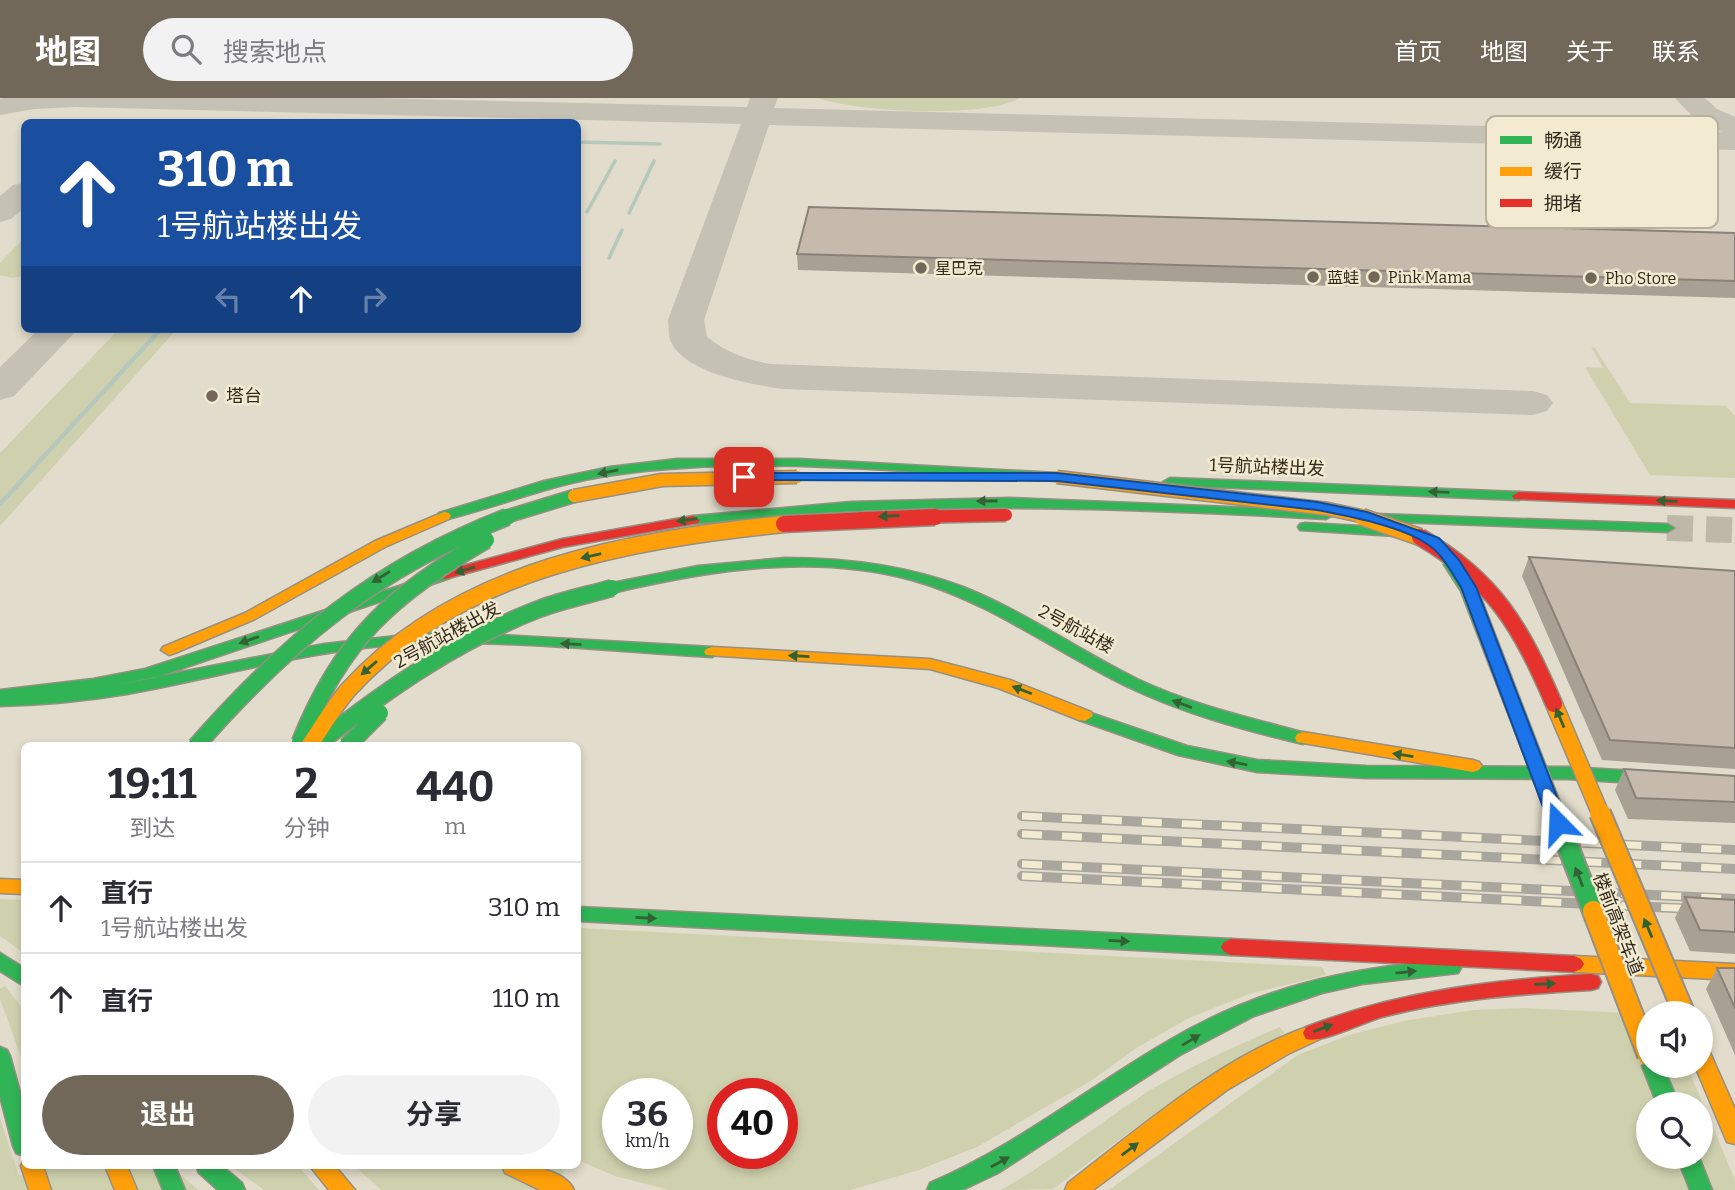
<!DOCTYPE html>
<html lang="zh">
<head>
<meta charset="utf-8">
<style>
	:root { --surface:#fff; --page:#f2f2f3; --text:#2b2b33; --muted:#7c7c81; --line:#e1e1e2; --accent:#71685a }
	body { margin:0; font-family:Bitter,"Noto Sans SC",serif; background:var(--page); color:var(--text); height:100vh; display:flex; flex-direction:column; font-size:26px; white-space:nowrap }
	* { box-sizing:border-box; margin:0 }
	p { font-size:23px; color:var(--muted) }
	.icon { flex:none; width:38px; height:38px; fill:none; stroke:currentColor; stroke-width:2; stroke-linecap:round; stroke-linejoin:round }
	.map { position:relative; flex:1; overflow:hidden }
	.side { position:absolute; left:21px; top:644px; width:560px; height:427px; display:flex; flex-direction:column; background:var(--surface); border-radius:10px; box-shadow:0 4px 10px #0003 }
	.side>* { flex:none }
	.banner { position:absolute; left:21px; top:21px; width:560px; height:214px; border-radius:10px; box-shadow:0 4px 10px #0003; background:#1a4fa0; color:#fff; overflow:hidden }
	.tools { position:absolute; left:1636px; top:903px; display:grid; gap:14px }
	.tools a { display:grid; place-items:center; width:77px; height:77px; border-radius:50%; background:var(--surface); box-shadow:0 4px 10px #0003; font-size:35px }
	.speed { position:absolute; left:602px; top:980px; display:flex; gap:14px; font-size:35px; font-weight:700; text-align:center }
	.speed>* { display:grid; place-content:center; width:91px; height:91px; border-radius:50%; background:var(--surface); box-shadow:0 4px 10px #0003; line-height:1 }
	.speed small { font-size:18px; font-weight:400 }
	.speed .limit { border:10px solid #d22; background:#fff; color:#111 }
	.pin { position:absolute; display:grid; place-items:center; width:60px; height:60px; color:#fff; margin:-30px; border-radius:14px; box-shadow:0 4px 10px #0006 }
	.me { position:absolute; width:77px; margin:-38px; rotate:339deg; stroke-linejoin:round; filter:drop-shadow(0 0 5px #0008) }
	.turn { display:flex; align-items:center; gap:24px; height:147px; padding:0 21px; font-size:32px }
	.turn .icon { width:91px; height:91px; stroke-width:2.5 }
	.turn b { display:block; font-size:49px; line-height:60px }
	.lanes { display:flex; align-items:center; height:66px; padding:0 21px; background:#0003; justify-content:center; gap:35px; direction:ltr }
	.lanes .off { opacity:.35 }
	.eta { display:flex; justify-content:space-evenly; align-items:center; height:119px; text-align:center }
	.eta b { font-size:42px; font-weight:700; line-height:49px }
	.button { display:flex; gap:14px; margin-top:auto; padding:14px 21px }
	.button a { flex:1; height:80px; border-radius:42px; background:var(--accent); color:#fff; font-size:28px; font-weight:700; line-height:80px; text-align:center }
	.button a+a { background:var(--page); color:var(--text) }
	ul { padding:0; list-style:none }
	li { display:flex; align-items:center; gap:21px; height:91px; padding:0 21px; border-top:2px solid var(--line) }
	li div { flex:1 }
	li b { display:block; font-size:26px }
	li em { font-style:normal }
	header { display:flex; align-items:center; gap:42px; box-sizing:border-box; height:98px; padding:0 35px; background:var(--accent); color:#fff }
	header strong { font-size:33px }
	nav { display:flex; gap:38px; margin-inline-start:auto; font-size:24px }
	.search { width:490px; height:63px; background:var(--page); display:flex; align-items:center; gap:18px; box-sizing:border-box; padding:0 24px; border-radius:38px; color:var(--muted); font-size:26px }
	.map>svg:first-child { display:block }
</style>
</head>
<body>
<header>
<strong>地图</strong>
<div class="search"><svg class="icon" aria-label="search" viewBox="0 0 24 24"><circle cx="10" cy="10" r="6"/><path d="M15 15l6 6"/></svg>搜索地点</div>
<nav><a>首页</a><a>地图</a><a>关于</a><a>联系</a></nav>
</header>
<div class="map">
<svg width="1735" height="1092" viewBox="0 0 1735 1092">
	<rect width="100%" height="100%" fill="#e1dccb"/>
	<path fill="#cfd1ae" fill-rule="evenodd" d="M 818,0 L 1020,0 C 985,21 856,14 818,0 Z
		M 24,140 L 24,178 L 12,180 L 0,177 L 0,165 Z
		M 119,231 L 177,231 L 0,428 L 0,355 Z
		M 1591,249 L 1595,250 L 1630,305 L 1726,308 L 1735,318 L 1735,380 L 1650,377 L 1585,269 L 1603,270 Z
		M 0,801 L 24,802 L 24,855 L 0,838 Z
		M 578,830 L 1322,869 L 1326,877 L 1249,896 L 1189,920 L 1138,949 L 1089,984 L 977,1049 L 919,1072 L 850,1092 L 669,1092 L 615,1078 L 578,1062 ZM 618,996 L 677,996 L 677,1055 L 618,1055 ZM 723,996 L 782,996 L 782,1055 L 723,1055 Z
		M 5,888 L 24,912 L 24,967 L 0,901 L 0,891 Z
		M 1524,910 L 1648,916 L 1648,968 L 1687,968 L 1735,1082 L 1735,1092 L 1109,1092 L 1298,957 L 1349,937 L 1404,923 L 1473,912 ZM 1648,1006 L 1701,1006 L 1701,1059 L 1648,1059 Z
		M 1280,929 L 1284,935 L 1169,1005 L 1053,1091 L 1001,1092 C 1053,1063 1099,1025 1149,993 C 1190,968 1236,948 1280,929 Z
		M 0,1020 L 19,1078 L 40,1068 L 171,1068 L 198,1092 L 0,1092 Z
		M 231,1068 L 298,1068 L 319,1092 L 264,1092 Z
		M 355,1068 L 568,1068 L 550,1092 L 381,1092 Z"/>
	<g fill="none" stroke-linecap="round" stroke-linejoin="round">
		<path stroke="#b6c7be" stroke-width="3.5" d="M 578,44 L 660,46
			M 587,114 L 615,63
			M 629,115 L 654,63
			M 609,160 L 622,132"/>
		<path stroke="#b6c7be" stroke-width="4.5" d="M 0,406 L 161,231"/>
		<path fill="#c5c1b4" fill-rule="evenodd" d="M 371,0 L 747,9 L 750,0 L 778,0 L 774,10 L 1722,34 L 1697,23 L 1675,0 L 1705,0 L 1717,11 L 1735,19 L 1735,52 L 769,27 L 704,222 L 707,239 C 726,254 747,262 770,266 L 1533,293 L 1547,297 L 1553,305 L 1547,313 L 1533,317 L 783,291 C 753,287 685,275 671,244 C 668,238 669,229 668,222 L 741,26 L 76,9 L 34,11 L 0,17 L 0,1 L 4,0 Z
			M 24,85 L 24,110 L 11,121 L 0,124 L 0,98 L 13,87 Z
			M 39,231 L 78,231 L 14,298 L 0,302 L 0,269 Z"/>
		<path stroke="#beb8a8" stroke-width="26" stroke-dasharray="26 13" stroke-linecap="butt" d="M 1667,430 L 1735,432"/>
		<g stroke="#969084" stroke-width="3">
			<path id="fast" d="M 677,361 L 798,361 L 1057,375 L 1064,379 L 1057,383 C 911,375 757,356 613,377 C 554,385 501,408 444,422 L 437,418 L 439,415 L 544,383 L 610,369 Z
				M 1170,380 L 1519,394 L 1526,398 L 1519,402 L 1165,387 L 1163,384 Z
				M 1009,400 L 1326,413 L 1333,417 L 1326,421 C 1112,409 907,402 693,426 L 686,422 L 693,418 L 851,404 Z
				M 1375,416 L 1667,426 L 1674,430 L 1667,434 L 1370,423 L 1368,420 L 1370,417 Z
				M 1305,425 L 1396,430 L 1403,434 L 1396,438 L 1300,432 L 1298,429 L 1300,426 Z
				M 785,460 C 846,460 905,467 963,489 C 1024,513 1078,552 1137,581 C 1192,607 1250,620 1309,636 L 1311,640 L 1303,646 C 1243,632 1182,615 1126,588 C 1054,553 990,504 912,482 C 814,455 709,472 612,495 L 604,490 L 612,485 L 698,468 Z
				M 445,473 L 452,477 L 450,480 L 154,580 L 110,588 L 324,546 L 415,536 L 446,534 L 712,549 L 720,554 L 712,559 C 601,553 483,538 372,549 C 289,558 209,581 127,596 C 85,603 43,607 0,608 L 0,592 L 93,581 L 145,571 Z
				M 1085,613 L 1187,648 L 1257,662 L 1366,668 L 1568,669 L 1735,679 L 1735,691 L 1568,681 L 1366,680 L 1257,674 L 1178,657 L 1079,622 L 1077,618 Z
				M 578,809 L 1231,841 L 1238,844 L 1241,849 L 1238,854 L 1231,857 L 578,823 Z
				M 0,855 L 24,870 L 24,888 L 0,873 Z
				M 1451,862 L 1458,865 L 1461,870 L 1458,875 L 1362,886 L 1322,895 L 1254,918 L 1180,957 L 998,1075 L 962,1092 L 927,1092 L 930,1085 C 1014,1049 1085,992 1163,946 C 1254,891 1346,869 1451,862 Z
				M 0,949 L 7,952 L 10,958 L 24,1009 L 24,1058 L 16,1055 L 13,1048 L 0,998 Z
				M 1648,961 L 1648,968 L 1663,968 L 1679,1006 L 1657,1006 L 1642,968 Z
				M 1677,1059 L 1699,1059 L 1712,1092 L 1690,1092 Z
				M 153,1068 L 175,1068 L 185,1092 L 163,1092 Z
				M 196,1068 L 222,1068 L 242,1085 L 245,1092 L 218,1092 L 199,1075 Z"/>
		</g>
		<g stroke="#969084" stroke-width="3">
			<path id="slow" d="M 444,414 L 449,415 L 451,418 L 449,421 L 385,449 L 255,521 L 175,555 L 169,557 L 161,552 L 163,549 L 245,515 L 375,443 Z
				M 712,549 L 930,561 L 1010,582 L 1091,614 L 1093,618 L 1085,623 L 1079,622 L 998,590 L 930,571 L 706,557 L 704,554 L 706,551 Z
				M 1303,634 L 1473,662 L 1479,664 L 1482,668 L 1479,672 L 1473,674 L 1297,644 L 1295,640 L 1297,636 Z
				M 0,781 L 24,782 L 24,796 L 0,795 Z
				M 1574,858 L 1735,866 L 1735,882 L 1574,874 L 1567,871 L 1564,866 L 1567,861 Z
				M 1313,927 L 1320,929 L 1323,935 L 1320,941 L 1288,956 L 1227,992 L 1093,1092 L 1065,1092 L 1068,1085 C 1142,1028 1224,956 1313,927 Z
				M 1701,947 L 1708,950 L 1735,1011 L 1735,1046 L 1727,1044 L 1695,968 L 1701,968 Z
				M 24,1061 L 24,1068 L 43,1068 L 51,1092 L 29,1092 L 21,1068 Z
				M 105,1068 L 127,1068 L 137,1092 L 115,1092 Z
				M 310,1068 L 335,1068 L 355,1092 L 329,1092 Z
				M 502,1068 C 523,1066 564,1070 574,1092 L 540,1092 L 505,1075 Z"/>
		</g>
		<g stroke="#969084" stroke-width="3">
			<path id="jam" d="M 1519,394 L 1735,402 L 1735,410 L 1514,401 L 1512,398 Z
				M 693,418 L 700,422 L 698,425 L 563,449 L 445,481 L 438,477 L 440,474 L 562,441 Z
				M 1231,841 L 1574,858 L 1581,861 L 1584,866 L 1581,871 L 1574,874 L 1231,857 L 1224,854 L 1221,849 L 1224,844 Z
				M 1591,876 L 1598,878 L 1601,884 L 1598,890 L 1591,892 C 1521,896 1451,901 1382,919 C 1364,924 1321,946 1306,941 L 1303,935 L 1306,929 C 1399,893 1492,882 1591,876 Z"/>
		</g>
		<use href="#fast" fill="#30b455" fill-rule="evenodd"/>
		<use href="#slow" fill="#ff9f0a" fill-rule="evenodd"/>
		<use href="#jam" fill="#e5322d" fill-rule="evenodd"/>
		<g stroke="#a9a69d" stroke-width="10">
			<path id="rail" d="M 1022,718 L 1735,752
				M 1022,736 L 1735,771
				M 1022,766 L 1735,801
				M 1022,778 L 1735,813"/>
		</g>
		<use href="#rail" stroke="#f3ebd1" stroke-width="7" stroke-dasharray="20" stroke-linecap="butt"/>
		<g stroke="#969084" stroke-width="15" stroke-linecap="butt">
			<path id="fast-bridge-far2" d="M 502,420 L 574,398"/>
		</g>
		<g stroke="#969084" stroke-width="19" stroke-linecap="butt">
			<path id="fast-bridge-far1" d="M 1450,461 L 1468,489 L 1556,717
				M 300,644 C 341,541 392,497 486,442
				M 319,645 C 387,591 458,542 539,511 C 563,502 588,497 612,490
				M 196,648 C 288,543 376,470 507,419
				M 347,648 L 380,615"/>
		</g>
		<g stroke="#969084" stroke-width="24" stroke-linecap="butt">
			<path id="fast-bridge" d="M 1555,715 L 1593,813"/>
		</g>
		<g stroke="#969084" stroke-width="15" stroke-linecap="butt">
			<path id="slow-bridge-far2" d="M 1057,379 L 1328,411 L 1370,420
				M 574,398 L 662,382 L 797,379"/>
		</g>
		<g stroke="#969084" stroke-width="19" stroke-linecap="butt">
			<path id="slow-bridge-far1" d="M 1362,419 L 1420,439
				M 1554,606 L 1601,717
				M 309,648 C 322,629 334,608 349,591 C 459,470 630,442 784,426"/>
		</g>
		<g stroke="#969084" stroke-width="24" stroke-linecap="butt">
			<path id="slow-bridge" d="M 1600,715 L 1684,915
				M 1593,813 L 1648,957"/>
		</g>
		<g stroke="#969084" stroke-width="15" stroke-linecap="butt">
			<path id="jam-bridge-far1" d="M 862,420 L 1006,417"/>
		</g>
		<g stroke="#969084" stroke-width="19" stroke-linecap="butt">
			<path id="jam-bridge" d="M 784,426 L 935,419
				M 1420,439 C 1494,482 1521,529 1554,606"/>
		</g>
		<use href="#fast-bridge-far2" stroke="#30b455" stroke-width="12"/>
		<use href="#fast-bridge-far1" stroke="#30b455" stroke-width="16"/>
		<use href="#fast-bridge" stroke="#30b455" stroke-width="20"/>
		<use href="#slow-bridge-far2" stroke="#ff9f0a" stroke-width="12"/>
		<use href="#slow-bridge-far1" stroke="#ff9f0a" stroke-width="16"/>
		<use href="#slow-bridge" stroke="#ff9f0a" stroke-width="20"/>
		<use href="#jam-bridge-far1" stroke="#e5322d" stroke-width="12"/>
		<use href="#jam-bridge" stroke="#e5322d" stroke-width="16"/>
	</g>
	<path fill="#a9a094" d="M 1735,135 L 1735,200 L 798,172 L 797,156 Z
		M 1529,459 L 1735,473 L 1735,671 L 1602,662 L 1522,478 Z
		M 1624,671 L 1735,678 L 1735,725 L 1628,721 L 1615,692 Z
		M 1685,799 L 1735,802 L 1735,856 L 1690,853 L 1675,820 Z
		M 1717,870 L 1735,870 L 1735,957 L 1706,891 Z"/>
	<path fill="#c5baac" stroke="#8a8278" stroke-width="2" d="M 809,109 L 1735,135 L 1735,183 L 797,156 Z
		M 1529,459 L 1735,473 L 1735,650 L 1610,642 Z
		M 1624,671 L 1735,678 L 1735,704 L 1636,700 Z
		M 1685,799 L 1735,802 L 1735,834 L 1700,832 Z
		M 1717,870 L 1735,870 L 1735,910 Z"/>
	<defs><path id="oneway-solid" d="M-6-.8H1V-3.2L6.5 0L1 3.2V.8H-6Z" transform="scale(1.75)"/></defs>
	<g fill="#326133">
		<use href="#oneway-solid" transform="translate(608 374) rotate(169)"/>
		<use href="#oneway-solid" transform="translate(1439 394) rotate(-178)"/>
		<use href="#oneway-solid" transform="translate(987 403) rotate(-180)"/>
		<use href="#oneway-solid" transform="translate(1667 403) rotate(-178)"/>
		<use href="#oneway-solid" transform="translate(889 418) rotate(178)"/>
		<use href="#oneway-solid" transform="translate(687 422) rotate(172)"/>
		<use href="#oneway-solid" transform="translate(591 458) rotate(167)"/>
		<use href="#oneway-solid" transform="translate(465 472) rotate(163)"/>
		<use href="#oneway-solid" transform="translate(381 479) rotate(148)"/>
		<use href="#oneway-solid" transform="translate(249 542) rotate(161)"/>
		<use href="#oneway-solid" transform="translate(571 546) rotate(-177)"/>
		<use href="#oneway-solid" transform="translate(799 558) rotate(-177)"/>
		<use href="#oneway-solid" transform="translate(369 570) rotate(139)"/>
		<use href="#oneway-solid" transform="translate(1022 592) rotate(-159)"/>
		<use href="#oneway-solid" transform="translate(1182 606) rotate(-160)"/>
		<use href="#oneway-solid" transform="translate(1560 620) rotate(-113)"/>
		<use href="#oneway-solid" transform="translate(1403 657) rotate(-171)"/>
		<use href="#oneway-solid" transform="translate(1237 665) rotate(-170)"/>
		<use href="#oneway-solid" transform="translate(1579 779) rotate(-111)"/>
		<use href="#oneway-solid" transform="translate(646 820) rotate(3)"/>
		<use href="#oneway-solid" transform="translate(1648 830) rotate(-113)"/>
		<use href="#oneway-solid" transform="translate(1119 843) rotate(3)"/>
		<use href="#oneway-solid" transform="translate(1406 874) rotate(-6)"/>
		<use href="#oneway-solid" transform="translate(1545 886) rotate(-2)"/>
		<use href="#oneway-solid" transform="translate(1323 930) rotate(-21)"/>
		<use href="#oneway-solid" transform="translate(1191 942) rotate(-31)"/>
		<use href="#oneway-solid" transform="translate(1130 1051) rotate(-37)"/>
		<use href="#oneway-solid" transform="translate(1000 1064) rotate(-29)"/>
	</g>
	<path fill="#1a73e8" stroke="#114b97" stroke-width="2" d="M 744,375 L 1057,375 L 1317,404 L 1367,414 L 1439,440 L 1459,462 L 1476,489 L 1567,725 L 1564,729 L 1551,729 L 1549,725 L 1461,489 C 1452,475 1442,455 1427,446 C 1401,428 1348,418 1317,412 L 1057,383 L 739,382 L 737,379 Z"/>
	<g fill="#71685a" stroke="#f3ebd1" stroke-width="2.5">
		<circle cx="921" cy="170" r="7"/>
		<circle cx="1313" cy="179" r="7"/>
		<circle cx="1374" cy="179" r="7"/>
		<circle cx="1591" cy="180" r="7"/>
		<circle cx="212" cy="298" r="7"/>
	</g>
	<g text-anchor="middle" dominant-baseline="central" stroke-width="5" stroke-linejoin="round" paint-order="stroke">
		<g font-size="16" fill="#342a1d" stroke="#f3ebd1" text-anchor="start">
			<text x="935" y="170">星巴克</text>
			<text x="1327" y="179">蓝蛙</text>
			<text x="1388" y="179">Pink Mama</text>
			<text x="1605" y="180">Pho Store</text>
		</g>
		<g font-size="18" fill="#342a1d" stroke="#f3ebd1" text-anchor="start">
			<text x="226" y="298">塔台</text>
		</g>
		<g font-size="18" fill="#342a1d" stroke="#f3ebd1">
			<text transform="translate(1267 369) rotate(2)">1号航站楼出发</text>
			<text transform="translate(1076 531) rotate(28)">2号航站楼</text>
			<text transform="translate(447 537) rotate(-29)">2号航站楼出发</text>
			<text transform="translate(1618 826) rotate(69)">楼前高架车道</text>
		</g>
	</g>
	<rect x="1486" y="18" width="232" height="112" rx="10" fill="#f3ebd1" stroke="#bab19b" stroke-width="2"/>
	<rect x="1500" y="38" width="32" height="8" fill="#30b455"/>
	<rect x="1500" y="69" width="32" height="9" fill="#ff9f0a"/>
	<rect x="1500" y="101" width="32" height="8" fill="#e5322d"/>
	<g font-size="19" fill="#342a1d">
		<text x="1544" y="49">畅通</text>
		<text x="1544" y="80">缓行</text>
		<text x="1544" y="112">拥堵</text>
	</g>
</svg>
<div class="tools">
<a><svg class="icon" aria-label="sound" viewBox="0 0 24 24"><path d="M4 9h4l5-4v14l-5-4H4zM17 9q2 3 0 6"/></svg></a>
<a><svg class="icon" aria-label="search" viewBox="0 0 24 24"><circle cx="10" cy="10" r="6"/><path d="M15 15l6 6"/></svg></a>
</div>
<div class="speed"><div>36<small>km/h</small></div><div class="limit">40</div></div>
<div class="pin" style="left:744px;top:379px;background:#d93025"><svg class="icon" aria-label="arrive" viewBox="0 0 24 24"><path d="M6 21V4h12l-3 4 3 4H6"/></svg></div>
<svg class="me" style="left:1558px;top:725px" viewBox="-20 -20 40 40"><path d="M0-17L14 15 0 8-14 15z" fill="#1a73e8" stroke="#fff" stroke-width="4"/></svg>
<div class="banner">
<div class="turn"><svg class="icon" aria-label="ahead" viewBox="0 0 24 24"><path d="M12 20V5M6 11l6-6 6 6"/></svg><div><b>310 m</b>1号航站楼出发</div></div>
<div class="lanes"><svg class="icon off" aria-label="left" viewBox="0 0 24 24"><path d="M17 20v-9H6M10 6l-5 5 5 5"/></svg><svg class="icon" aria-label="ahead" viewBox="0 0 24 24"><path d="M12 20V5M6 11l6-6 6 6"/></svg><svg class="icon off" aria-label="right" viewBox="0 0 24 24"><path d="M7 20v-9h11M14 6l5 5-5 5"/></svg></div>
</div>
<section class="side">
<div class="eta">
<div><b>19:11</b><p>到达</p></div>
<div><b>2</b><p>分钟</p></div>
<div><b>440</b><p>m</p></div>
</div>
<ul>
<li><svg class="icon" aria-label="ahead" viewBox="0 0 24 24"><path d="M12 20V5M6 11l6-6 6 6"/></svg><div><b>直行</b><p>1号航站楼出发</p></div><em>310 m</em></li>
<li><svg class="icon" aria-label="ahead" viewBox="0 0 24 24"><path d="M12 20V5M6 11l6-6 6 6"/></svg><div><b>直行</b></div><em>110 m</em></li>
</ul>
<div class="button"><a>退出</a><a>分享</a></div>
</section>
</div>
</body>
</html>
